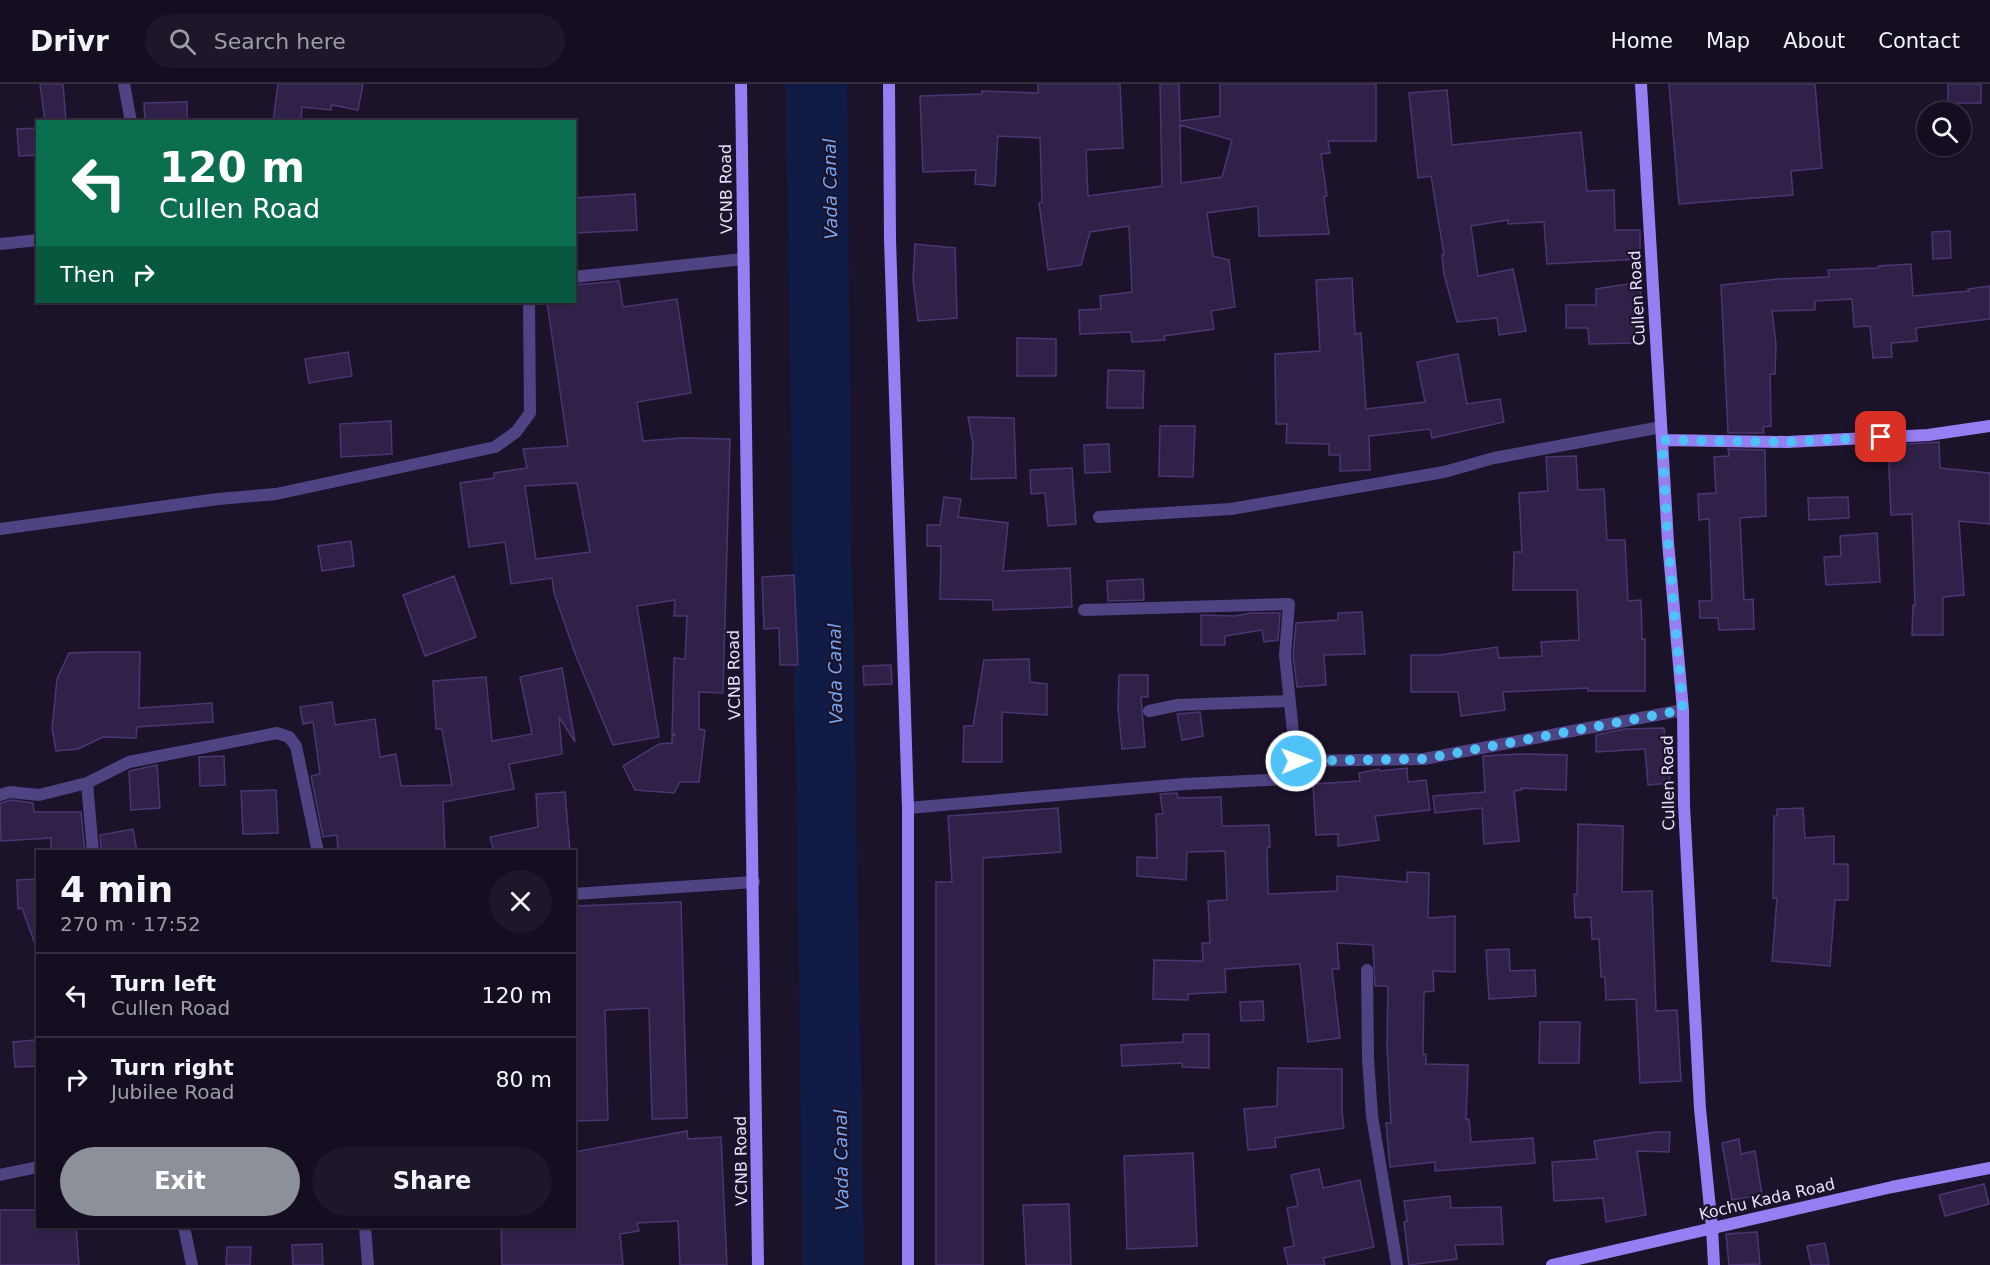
<!DOCTYPE html>
<html lang="en">
<head>
<meta charset="utf-8">
<style>
	:root { --surface:#140e20; --page:#1d1729; --text:#f1f3f6; --muted:#9d9ca5; --line:#332e3e; --accent:#8c9099 }
	body { margin:0; font-family:"DejaVu Sans",sans-serif; background:var(--page); color:var(--text); height:100vh; display:flex; flex-direction:column; font-size:22px; white-space:nowrap }
	* { box-sizing:border-box; margin:0 }
	p { font-size:20px; color:var(--muted) }
	.icon { flex:none; width:33px; height:33px; fill:none; stroke:currentColor; stroke-width:2; stroke-linecap:round; stroke-linejoin:round }
	.map { position:relative; flex:1; overflow:hidden }
	.panel { position:absolute; left:36px; top:766px; width:540px; height:378px; display:flex; flex-direction:column; background:var(--surface); border-radius:0px; box-shadow:0 2px 4px #0004,0 0 0 2px var(--line) }
	.panel>* { flex:none }
	.banner { position:absolute; left:36px; top:36px; width:540px; height:183px; border-radius:0px; box-shadow:0 2px 4px #0004,0 0 0 2px var(--line); background:#0b6e4f; color:#fff; overflow:hidden }
	.fabs { position:absolute; left:1917px; top:18px; display:grid; gap:12px }
	.fabs a { display:grid; place-items:center; width:54px; height:54px; border-radius:50%; background:var(--surface); box-shadow:0 2px 4px #0004,0 0 0 2px var(--line); font-size:30px }
	.pin { position:absolute; display:grid; place-items:center; width:51px; height:51px; color:#fff; margin:-26px; border-radius:12px; box-shadow:0 3px 9px #0006 }
	.me { position:absolute; width:66px; margin:-33px; rotate:89deg; stroke-linejoin:round; filter:drop-shadow(0 0 4px #0008) }
	.turn { display:flex; align-items:center; gap:21px; height:126px; padding:0 24px; font-size:27px }
	.turn .icon { width:78px; height:78px; stroke-width:2.5 }
	.turn b { display:block; font-size:42px; line-height:51px }
	.then { display:flex; align-items:center; height:57px; padding:0 24px; background:#0003; gap:12px; font-size:22px }
	.round { display:grid; place-items:center; flex:none; width:63px; height:63px; border-radius:32px; background:var(--page) }
	.summary { display:flex; align-items:center; justify-content:space-between; height:102px; padding:0 24px }
	h1 { font-size:36px; font-weight:800; line-height:45px }
	.primary-button { display:flex; gap:12px; margin-top:auto; padding:12px 24px }
	.primary-button a { flex:1; height:69px; border-radius:36px; background:var(--accent); color:#fff; font-size:24px; font-weight:800; line-height:69px; text-align:center }
	.primary-button a+a { background:var(--page); color:var(--text) }
	ul { padding:0; list-style:none }
	li { display:flex; align-items:center; gap:18px; height:84px; padding:0 24px; border-top:2px solid var(--line) }
	li div { flex:1 }
	li b { display:block; font-size:22px }
	li em { font-style:normal }
	header { display:flex; align-items:center; gap:36px; box-sizing:border-box; height:84px; padding:0 30px; background:var(--surface); border-bottom:2px solid var(--line) }
	header strong { font-size:28px }
	nav { display:flex; gap:33px; margin-inline-start:auto; font-size:21px }
	.search { width:420px; height:54px; background:var(--page); display:flex; align-items:center; gap:15px; box-sizing:border-box; padding:0 21px; border-radius:33px; color:var(--muted); font-size:22px }
	.map>svg:first-child { display:block }
</style>
</head>
<body>
<header>
<strong>Drivr</strong>
<div class="search"><svg class="icon" aria-label="search" viewBox="0 0 24 24"><circle cx="10" cy="10" r="6"/><path d="M15 15l6 6"/></svg>Search here</div>
<nav><a>Home</a><a>Map</a><a>About</a><a>Contact</a></nav>
</header>
<div class="map">
<svg width="1990" height="1181" viewBox="0 0 1990 1181">
	<rect width="100%" height="100%" fill="#1b132a"/>
	<path fill="#101b46" d="M 786,0 L 847,0 L 852,486 L 864,1181 L 803,1181 Z"/>
	<path fill="#302149" stroke="#4c3573" stroke-width="1.5" fill-rule="evenodd" d="M 40,0 L 63,0 L 66,38 L 45,38 Z
		M 278,0 L 363,0 L 358,26 L 332,21 L 331,26 L 302,23 L 301,38 L 273,38 Z
		M 1038,0 L 1120,0 L 1123,64 L 1086,66 L 1088,112 L 1162,102 L 1160,0 L 1179,0 L 1180,37 L 1220,32 L 1220,0 L 1376,0 L 1376,57 L 1328,57 L 1330,69 L 1321,70 L 1327,112 L 1324,113 L 1329,150 L 1259,152 L 1258,122 L 1207,129 L 1213,172 L 1229,176 L 1235,223 L 1211,227 L 1214,245 L 1164,252 L 1165,256 L 1132,258 L 1131,248 L 1080,250 L 1079,226 L 1101,225 L 1100,212 L 1132,208 L 1129,142 L 1090,148 L 1081,181 L 1048,186 L 1039,119 L 1042,118 L 1040,54 L 998,52 L 995,102 L 975,100 L 976,86 L 923,88 L 920,12 L 982,10 L 982,7 L 1038,9 ZM 1180,41 L 1232,56 L 1222,93 L 1181,99 Z
		M 1669,0 L 1815,0 L 1822,84 L 1791,87 L 1793,111 L 1679,120 Z
		M 1948,0 L 1981,0 L 1981,19 L 1948,19 Z
		M 1447,6 L 1452,61 L 1581,48 L 1587,107 L 1614,106 L 1615,146 L 1640,146 L 1640,175 L 1547,180 L 1544,138 L 1508,140 L 1508,136 L 1471,142 L 1478,192 L 1513,185 L 1526,247 L 1499,251 L 1497,234 L 1457,238 L 1444,190 L 1442,171 L 1444,171 L 1431,92 L 1418,94 L 1409,9 Z
		M 187,18 L 187,37 L 145,38 L 144,19 Z
		M 38,44 L 38,71 L 19,72 L 17,45 Z
		M 635,110 L 637,146 L 574,149 L 574,114 Z
		M 1950,147 L 1951,174 L 1933,175 L 1932,148 Z
		M 915,160 L 955,164 L 957,234 L 918,237 L 913,195 Z
		M 1911,180 L 1913,212 L 1969,207 L 1968,205 L 1990,202 L 1990,235 L 1916,244 L 1917,257 L 1891,259 L 1892,273 L 1873,274 L 1870,242 L 1854,243 L 1852,215 L 1815,217 L 1815,226 L 1772,227 L 1776,260 L 1775,290 L 1770,290 L 1771,342 L 1763,343 L 1764,349 L 1728,349 L 1721,201 L 1779,195 L 1829,193 L 1828,186 L 1878,184 L 1878,182 Z
		M 1352,194 L 1355,250 L 1361,249 L 1366,325 L 1425,318 L 1417,278 L 1458,270 L 1467,320 L 1500,315 L 1504,338 L 1432,354 L 1430,345 L 1369,352 L 1370,386 L 1340,387 L 1340,371 L 1329,371 L 1329,360 L 1286,359 L 1287,340 L 1276,340 L 1275,270 L 1320,267 L 1316,196 Z
		M 619,197 L 623,223 L 677,215 L 691,309 L 637,318 L 643,357 L 683,354 L 730,355 L 723,609 L 699,608 L 699,645 L 705,646 L 699,698 L 680,698 L 674,709 L 635,706 L 623,682 L 659,660 L 672,659 L 672,653 L 676,650 L 672,651 L 674,574 L 685,575 L 687,532 L 674,532 L 675,516 L 637,522 L 659,653 L 613,661 L 576,572 L 554,509 L 552,494 L 511,500 L 505,458 L 469,463 L 460,399 L 494,394 L 494,389 L 527,384 L 523,365 L 568,362 L 547,218 L 574,218 L 574,201 ZM 577,399 L 590,468 L 536,475 L 525,402 Z
		M 1640,198 L 1641,220 L 1634,220 L 1635,259 L 1589,260 L 1588,244 L 1566,244 L 1566,221 L 1596,221 L 1596,205 Z
		M 1017,254 L 1056,255 L 1056,292 L 1017,292 Z
		M 348,268 L 352,292 L 309,299 L 305,275 Z
		M 1108,286 L 1144,287 L 1143,324 L 1107,324 Z
		M 968,333 L 1014,334 L 1016,394 L 971,395 L 973,360 Z
		M 391,337 L 392,370 L 341,373 L 340,340 Z
		M 1160,342 L 1195,342 L 1193,393 L 1159,392 Z
		M 1939,358 L 1940,384 L 1990,389 L 1990,440 L 1959,437 L 1964,511 L 1943,513 L 1943,551 L 1912,551 L 1913,521 L 1915,521 L 1912,430 L 1891,431 L 1888,361 Z
		M 1109,360 L 1110,388 L 1085,389 L 1084,361 Z
		M 1728,365 L 1765,366 L 1766,432 L 1740,434 L 1744,516 L 1753,515 L 1754,545 L 1719,546 L 1718,534 L 1700,534 L 1699,517 L 1712,517 L 1709,435 L 1699,436 L 1698,410 L 1716,409 L 1714,373 L 1729,372 Z
		M 1576,372 L 1578,406 L 1604,405 L 1607,456 L 1625,456 L 1628,517 L 1641,516 L 1642,555 L 1645,555 L 1645,607 L 1588,607 L 1588,604 L 1503,608 L 1505,626 L 1461,632 L 1458,608 L 1411,608 L 1411,571 L 1440,571 L 1497,563 L 1499,574 L 1542,572 L 1541,558 L 1579,556 L 1577,506 L 1513,506 L 1514,468 L 1522,468 L 1519,409 L 1548,407 L 1546,373 Z
		M 1072,384 L 1076,440 L 1048,442 L 1045,409 L 1031,410 L 1030,386 Z
		M 944,413 L 961,415 L 958,433 L 1008,439 L 1003,487 L 1070,484 L 1072,523 L 993,526 L 993,516 L 940,515 L 941,462 L 927,462 L 927,441 L 940,441 Z
		M 1848,413 L 1849,434 L 1809,436 L 1808,414 Z
		M 1877,449 L 1880,498 L 1826,501 L 1824,473 L 1841,472 L 1840,452 Z
		M 351,457 L 354,482 L 322,487 L 318,462 Z
		M 794,491 L 798,581 L 780,581 L 779,544 L 764,545 L 762,493 Z
		M 454,492 L 476,553 L 425,572 L 403,511 Z
		M 1143,495 L 1144,516 L 1108,517 L 1107,497 Z
		M 1362,528 L 1365,570 L 1324,571 L 1326,601 L 1297,603 L 1293,571 L 1296,539 L 1338,536 L 1338,529 Z
		M 1250,529 L 1280,529 L 1278,556 L 1264,558 L 1262,546 L 1225,552 L 1225,561 L 1201,561 L 1201,531 L 1235,532 Z
		M 97,568 L 140,568 L 139,624 L 212,619 L 213,638 L 137,643 L 136,654 L 103,653 L 78,665 L 56,667 L 52,644 L 57,595 L 69,569 Z
		M 1029,575 L 1030,598 L 1047,600 L 1047,631 L 1002,628 L 1002,678 L 963,678 L 964,642 L 973,642 L 984,576 Z
		M 891,581 L 892,600 L 864,601 L 863,582 Z
		M 562,584 L 575,658 L 559,633 L 562,670 L 509,680 L 514,705 L 443,718 L 445,768 L 338,768 L 337,751 L 323,753 L 311,692 L 320,690 L 313,638 L 303,640 L 300,623 L 332,618 L 335,641 L 375,635 L 380,673 L 396,670 L 401,702 L 452,701 L 442,645 L 436,645 L 433,597 L 486,593 L 492,657 L 532,650 L 520,593 Z
		M 1119,591 L 1148,591 L 1148,613 L 1141,613 L 1145,663 L 1122,665 L 1118,624 Z
		M 1200,628 L 1203,652 L 1182,656 L 1177,630 Z
		M 1664,644 L 1666,669 L 1668,669 L 1670,699 L 1648,701 L 1645,665 L 1596,668 L 1596,651 L 1624,645 Z
		M 1520,670 L 1567,671 L 1566,706 L 1521,704 L 1522,706 L 1514,707 L 1519,757 L 1484,760 L 1482,724 L 1435,729 L 1433,712 L 1485,708 L 1483,672 Z
		M 224,672 L 225,701 L 200,702 L 199,673 Z
		M 157,681 L 160,724 L 131,726 L 129,687 Z
		M 1407,684 L 1408,698 L 1426,696 L 1430,726 L 1375,732 L 1379,756 L 1338,762 L 1338,750 L 1316,751 L 1313,700 L 1360,697 L 1359,689 L 1379,685 L 1380,687 Z
		M 276,706 L 278,749 L 243,750 L 241,707 Z
		M 565,708 L 570,768 L 494,768 L 490,753 L 538,743 L 536,710 Z
		M 1177,709 L 1178,714 L 1221,713 L 1222,742 L 1269,741 L 1270,763 L 1267,763 L 1268,810 L 1337,807 L 1337,792 L 1407,798 L 1407,788 L 1429,789 L 1428,834 L 1455,832 L 1455,888 L 1433,887 L 1434,907 L 1424,908 L 1423,970 L 1426,970 L 1426,980 L 1468,981 L 1466,1035 L 1469,1035 L 1471,1058 L 1533,1054 L 1535,1079 L 1435,1087 L 1435,1078 L 1390,1083 L 1386,1039 L 1391,1039 L 1387,962 L 1388,902 L 1375,902 L 1373,861 L 1337,859 L 1339,885 L 1332,885 L 1340,954 L 1308,958 L 1300,880 L 1225,885 L 1226,908 L 1188,910 L 1188,916 L 1153,915 L 1154,876 L 1203,877 L 1202,859 L 1210,859 L 1208,817 L 1227,816 L 1225,767 L 1187,768 L 1186,796 L 1137,792 L 1137,773 L 1157,774 L 1156,730 L 1163,730 L 1160,710 Z
		M 11,716 L 33,719 L 34,728 L 81,728 L 85,767 L 51,766 L 51,754 L 1,757 L 0,719 Z
		M 1058,724 L 1061,768 L 983,774 L 983,1181 L 936,1181 L 936,798 L 952,798 L 948,732 Z
		M 1803,724 L 1805,754 L 1834,752 L 1834,780 L 1848,780 L 1848,816 L 1835,816 L 1830,882 L 1772,877 L 1777,814 L 1773,814 L 1774,732 L 1777,732 L 1777,725 Z
		M 1578,740 L 1623,742 L 1622,808 L 1652,807 L 1656,927 L 1677,926 L 1681,997 L 1640,999 L 1636,915 L 1606,916 L 1605,893 L 1601,893 L 1599,855 L 1592,855 L 1591,833 L 1575,834 L 1574,810 L 1577,810 Z
		M 133,745 L 137,768 L 101,767 L 100,751 Z
		M 38,795 L 38,860 L 35,860 L 22,824 L 18,825 L 17,796 Z
		M 681,818 L 687,1034 L 652,1035 L 649,924 L 605,926 L 608,1036 L 574,1037 L 574,822 Z
		M 1509,865 L 1510,887 L 1535,886 L 1536,912 L 1489,915 L 1486,866 Z
		M 1263,917 L 1264,936 L 1241,937 L 1240,918 Z
		M 1540,938 L 1580,938 L 1579,979 L 1539,979 Z
		M 1183,950 L 1209,950 L 1209,984 L 1182,983 L 1182,979 L 1122,982 L 1121,961 L 1183,958 Z
		M 35,956 L 38,982 L 15,983 L 13,958 Z
		M 1278,984 L 1342,985 L 1342,1028 L 1344,1044 L 1275,1054 L 1276,1063 L 1248,1066 L 1244,1025 L 1277,1022 Z
		M 687,1047 L 688,1055 L 721,1053 L 727,1181 L 680,1181 L 678,1137 L 637,1139 L 639,1147 L 620,1150 L 623,1181 L 502,1181 L 501,1143 L 574,1143 L 574,1068 Z
		M 1656,1048 L 1670,1048 L 1669,1068 L 1637,1067 L 1646,1131 L 1606,1138 L 1603,1114 L 1554,1117 L 1552,1078 L 1597,1075 L 1594,1057 Z
		M 1739,1055 L 1741,1070 L 1755,1067 L 1762,1111 L 1732,1116 L 1722,1059 Z
		M 1193,1069 L 1197,1162 L 1127,1165 L 1124,1072 Z
		M 1319,1085 L 1323,1104 L 1360,1096 L 1374,1163 L 1323,1174 L 1325,1181 L 1288,1181 L 1284,1164 L 1294,1162 L 1287,1124 L 1298,1122 L 1291,1091 Z
		M 1984,1100 L 1989,1120 L 1945,1132 L 1939,1111 Z
		M 1450,1112 L 1451,1124 L 1501,1123 L 1503,1160 L 1455,1161 L 1457,1175 L 1409,1181 L 1404,1138 L 1407,1137 L 1404,1117 Z
		M 1069,1120 L 1071,1181 L 1026,1181 L 1023,1121 Z
		M 0,1126 L 38,1126 L 38,1143 L 76,1143 L 79,1181 L 0,1181 Z
		M 1757,1148 L 1760,1180 L 1729,1181 L 1726,1150 Z
		M 1825,1159 L 1829,1181 L 1811,1181 L 1807,1162 Z
		M 322,1160 L 323,1181 L 293,1181 L 292,1161 Z
		M 227,1163 L 251,1163 L 250,1181 L 226,1181 Z"/>
	<g fill="none" stroke-linecap="round" stroke-linejoin="round">
		<path stroke="#504384" stroke-width="12" d="M 124,0 L 131,38
			M 0,160 L 38,156
			M 574,193 L 743,175
			M 1099,433 L 1231,425 L 1444,388 L 1494,374 L 1661,343
			M 0,445 L 218,415 L 276,410 L 495,363 L 516,348 L 530,329 L 529,218
			M 1084,526 L 1289,520 L 1285,571 L 1296,677
			M 1149,627 L 1178,621 L 1289,617
			M 87,699 L 93,768
			M 0,711 L 10,708 L 39,711 L 87,699 L 129,678 L 277,649 L 289,653 L 296,662 L 318,768
			M 908,724 L 1185,700 L 1287,695 L 1296,677 L 1424,675 L 1683,626
			M 574,810 L 754,798
			M 1367,886 L 1368,974 L 1372,1032 L 1397,1181
			M 0,1091 L 38,1083
			M 184,1143 L 192,1181
			M 365,1143 L 368,1181"/>
		<path stroke="#957ff3" stroke-width="12" d="M 741,0 L 758,1181
			M 889,0 L 890,155 L 908,724 L 908,1181
			M 1641,0 L 1668,458 L 1683,626 L 1684,721 L 1700,1025 L 1712,1144 L 1714,1181
			M 1662,356 L 1787,358 L 1928,351 L 1990,342
			M 1552,1181 L 1892,1103 L 1990,1084"/>
	</g>
	<g fill="none" stroke-linecap="round" stroke-linejoin="round">
		<path stroke="#4fc3f7" stroke-width="10" stroke-dasharray="0 18" d="M 1296,677 L 1424,675 L 1683,626 L 1668,458 L 1662,356 L 1787,358 L 1881,353"/>
	</g>
	<g text-anchor="middle" dominant-baseline="central" stroke-width="4.5" stroke-linejoin="round" paint-order="stroke">
		<g font-size="16" fill="#e7dffc" stroke="#1b132a">
			<text transform="translate(726 105) rotate(-91)">VCNB Road</text>
			<text transform="translate(1637 214) rotate(-93)">Cullen Road</text>
			<text transform="translate(734 591) rotate(-91)">VCNB Road</text>
			<text transform="translate(1668 699) rotate(-91)">Cullen Road</text>
			<text transform="translate(741 1077) rotate(-91)">VCNB Road</text>
			<text transform="translate(1767 1115) rotate(-13)">Kochu Kada Road</text>
		</g>
		<g font-size="18" font-style="italic" fill="#76a5f3" stroke="#1b132a">
			<text transform="translate(830 105) rotate(-91)">Vada Canal</text>
			<text transform="translate(835 590) rotate(-91)">Vada Canal</text>
			<text transform="translate(841 1076) rotate(-91)">Vada Canal</text>
		</g>
	</g>
</svg>
<div class="fabs">
<a><svg class="icon" aria-label="search" viewBox="0 0 24 24"><circle cx="10" cy="10" r="6"/><path d="M15 15l6 6"/></svg></a>
</div>
<div class="pin" style="left:1881px;top:353px;background:#d93025"><svg class="icon" aria-label="arrive" viewBox="0 0 24 24"><path d="M6 21V4h12l-3 4 3 4H6"/></svg></div>
<svg class="me" style="left:1296px;top:677px" viewBox="-20 -20 40 40"><circle r="17" fill="#4fc3f7" stroke="#fff" stroke-width="3"/><path d="M0-11L8 9 0 5-8 9z" fill="#fff"/></svg>
<div class="banner">
<div class="turn"><svg class="icon" aria-label="left" viewBox="0 0 24 24"><path d="M17 20v-9H6M10 6l-5 5 5 5"/></svg><div><b>120 m</b>Cullen Road</div></div>
<div class="then">Then<svg class="icon" aria-label="right" viewBox="0 0 24 24"><path d="M7 20v-9h11M14 6l5 5-5 5"/></svg></div>
</div>
<section class="panel">
<div class="summary"><div><h1>4 min</h1><p>270 m · 17:52</p></div><a class="round"><svg class="icon" aria-label="close" viewBox="0 0 24 24"><path d="M6 6l12 12M18 6L6 18"/></svg></a></div>
<ul>
<li><svg class="icon" aria-label="left" viewBox="0 0 24 24"><path d="M17 20v-9H6M10 6l-5 5 5 5"/></svg><div><b>Turn left</b><p>Cullen Road</p></div><em>120 m</em></li>
<li><svg class="icon" aria-label="right" viewBox="0 0 24 24"><path d="M7 20v-9h11M14 6l5 5-5 5"/></svg><div><b>Turn right</b><p>Jubilee Road</p></div><em>80 m</em></li>
</ul>
<div class="primary-button"><a>Exit</a><a>Share</a></div>
</section>
</div>
</body>
</html>
